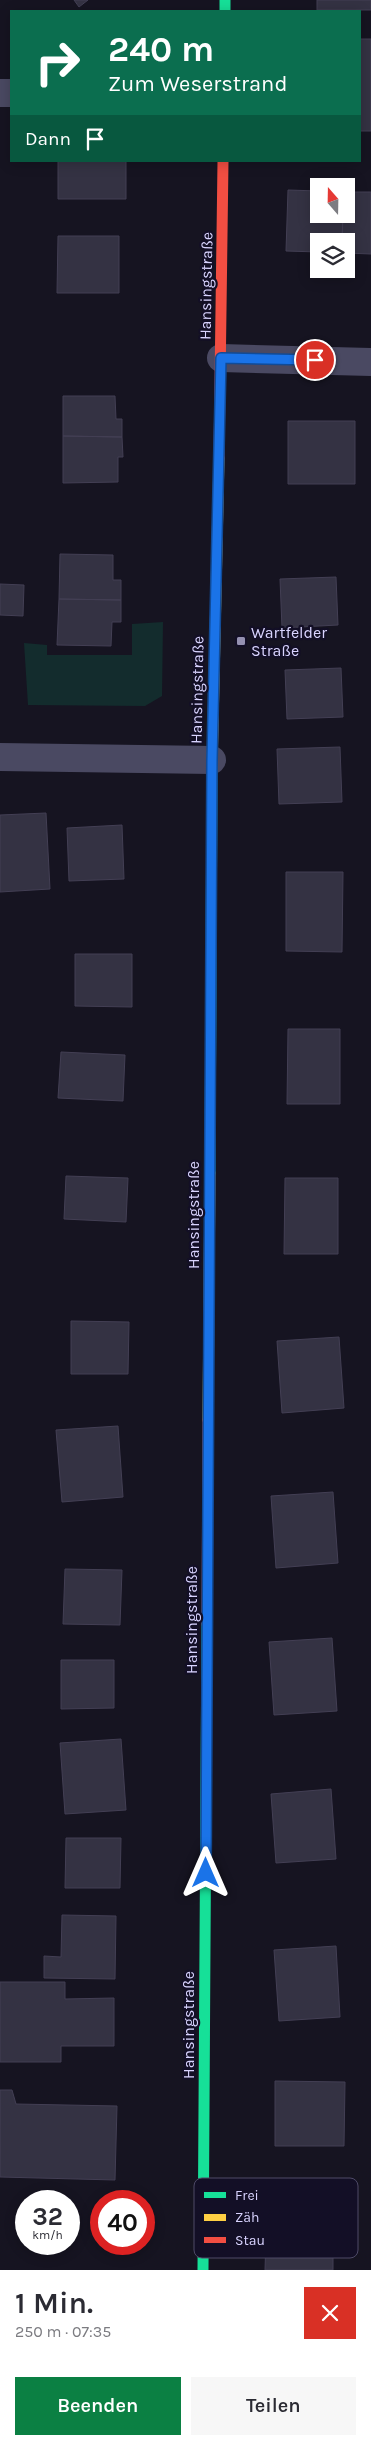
<!DOCTYPE html>
<html lang="de">
<head>
<meta charset="utf-8">
<style>
	:root { --surface:#fff; --page:#f7f7f7; --text:#2b2b33; --muted:#7c7c81; --accent:#0b8043 }
	body { margin:0; font-family:Karla,sans-serif; background:var(--page); color:var(--text); height:100vh; display:flex; flex-direction:column; font-size:19px; white-space:nowrap }
	* { box-sizing:border-box; margin:0 }
	p { font-size:16px; color:var(--muted) }
	.icon { flex:none; width:28px; height:28px; fill:none; stroke:currentColor; stroke-width:2; stroke-linecap:round; stroke-linejoin:round }
	.map { position:relative; height:2270px; overflow:hidden }
	.side { display:flex; flex-direction:column; background:var(--surface); flex:1 }
	.side>* { flex:none }
	.hud { position:absolute; left:10px; top:10px; width:351px; height:152px; border-radius:0px; box-shadow:0 2px 12px #0003; background:#0b6e4f; color:#fff; overflow:hidden }
	.needle { width:32px; rotate:340deg }
	.fabs { position:absolute; left:310px; top:178px; display:grid; gap:10px }
	.fabs a { display:grid; place-items:center; width:45px; height:45px; border-radius:0px; background:var(--surface); box-shadow:0 2px 12px #0003; font-size:25px }
	.speed { position:absolute; left:15px; top:2190px; display:flex; gap:10px; font-size:25px; font-weight:700; text-align:center }
	.speed>* { display:grid; place-content:center; width:65px; height:65px; border-radius:50%; background:var(--surface); box-shadow:0 2px 12px #0003; line-height:1 }
	.speed small { font-size:12px; font-weight:400 }
	.speed .limit { border:8px solid #d22; background:#fff; color:#111 }
	.pin { position:absolute; display:grid; place-items:center; width:42px; height:42px; color:#fff; margin:-21px; border:2px solid #fff; border-radius:50%; box-shadow:0 1px 5px #0007 }
	.me { position:absolute; width:55px; margin:-28px; rotate:0deg; stroke-linejoin:round; filter:drop-shadow(0 0 4px #0008) }
	.turn { display:flex; align-items:center; gap:18px; height:105px; padding:0 15px; font-size:22px }
	.turn .icon { width:65px; height:65px; stroke-width:2.5 }
	.turn b { display:block; font-size:35px; line-height:42px }
	.then { display:flex; align-items:center; height:48px; padding:0 15px; background:#0003; gap:10px; font-size:19px }
	.round { display:grid; place-items:center; flex:none; width:52px; height:52px; border-radius:0px; background:var(--page) }
	.summary { display:flex; align-items:center; justify-content:space-between; height:85px; padding:0 15px }
	h1 { font-size:30px; font-weight:600; line-height:38px }
	.cta { display:flex; gap:10px; margin-top:auto; padding:10px 15px }
	.cta a { flex:1; height:58px; border-radius:0px; background:var(--accent); color:#fff; font-size:20px; font-weight:600; line-height:58px; text-align:center }
	.cta a+a { background:var(--page); color:var(--text) }
	.map>svg:first-child { display:block }
</style>
</head>
<body>
<div class="map">
<svg width="371" height="2270" viewBox="0 0 371 2270">
	<rect width="100%" height="100%" fill="#161421"/>
	<path fill="#132c2d" d="M 163,622 L 162,696 L 145,706 L 28,705 L 24,643 L 47,645 L 47,655 L 132,655 L 132,624 Z"/>
	<path fill="#343243" stroke="#433f54" d="M 74,0 L 88,0 L 79,7 Z
		M 317,0 L 371,0 L 371,10 L 317,10 Z
		M 360,39 L 371,39 L 371,131 L 360,131 Z
		M 58,161 L 126,161 L 126,199 L 58,199 Z
		M 288,190 L 319,191 L 319,214 L 343,214 L 342,241 L 319,241 L 319,252 L 286,251 Z
		M 346,192 L 371,192 L 371,254 L 346,253 L 346,241 L 342,241 L 343,214 L 346,214 Z
		M 58,236 L 119,236 L 119,293 L 57,293 Z
		M 63,396 L 115,396 L 116,419 L 122,419 L 122,437 L 63,436 Z
		M 288,421 L 355,421 L 355,484 L 288,484 Z
		M 63,436 L 122,437 L 123,457 L 118,457 L 118,482 L 63,483 Z
		M 60,554 L 113,555 L 113,580 L 121,580 L 121,600 L 59,599 Z
		M 336,577 L 338,625 L 282,628 L 280,579 Z
		M 0,584 L 24,585 L 23,616 L 0,615 Z
		M 59,599 L 121,600 L 121,622 L 112,622 L 111,646 L 57,645 Z
		M 341,668 L 343,717 L 287,719 L 285,670 Z
		M 340,747 L 342,802 L 279,804 L 277,749 Z
		M 46,813 L 50,889 L 0,892 L 0,815 Z
		M 122,825 L 124,879 L 69,881 L 67,828 Z
		M 286,872 L 343,872 L 342,952 L 286,951 Z
		M 75,954 L 132,954 L 132,1007 L 75,1006 Z
		M 288,1029 L 340,1029 L 340,1104 L 287,1104 Z
		M 61,1052 L 125,1055 L 123,1101 L 58,1098 Z
		M 66,1176 L 128,1178 L 126,1222 L 64,1219 Z
		M 285,1178 L 338,1178 L 338,1254 L 284,1254 Z
		M 71,1321 L 129,1322 L 128,1374 L 71,1374 Z
		M 339,1337 L 344,1408 L 282,1413 L 277,1341 Z
		M 118,1426 L 123,1497 L 62,1502 L 56,1430 Z
		M 333,1492 L 338,1563 L 276,1568 L 271,1496 Z
		M 65,1569 L 122,1570 L 120,1625 L 63,1624 Z
		M 332,1638 L 337,1711 L 274,1715 L 269,1642 Z
		M 61,1660 L 114,1660 L 114,1708 L 61,1709 Z
		M 121,1739 L 126,1810 L 65,1814 L 60,1743 Z
		M 331,1789 L 336,1859 L 276,1863 L 271,1794 Z
		M 66,1838 L 121,1838 L 120,1888 L 65,1888 Z
		M 62,1915 L 116,1916 L 115,1979 L 44,1978 L 44,1956 L 61,1957 Z
		M 336,1946 L 340,2017 L 279,2021 L 274,1950 Z
		M 0,1982 L 65,1982 L 65,1999 L 114,1998 L 114,2046 L 61,2046 L 61,2062 L 0,2062 Z
		M 275,2081 L 345,2082 L 344,2146 L 275,2146 Z
		M 0,2090 L 12,2090 L 16,2104 L 117,2106 L 115,2180 L 0,2177 Z
		M 285,2207 L 322,2208 L 321,2238 L 333,2238 L 333,2270 L 265,2270 L 266,2237 L 283,2237 Z"/>
	<g fill="none" stroke-linecap="round" stroke-linejoin="round">
		<path stroke="#4a4962" stroke-width="28" d="M 0,93 L 11,93
			M 221,358 L 371,362
			M 0,757 L 212,760"/>
		<path stroke="#16e098" stroke-width="11" d="M 225,0 L 225,11
			M 210,1173 L 212,771
			M 203,2270 L 207,1624"/>
		<path stroke="#ffcf43" stroke-width="11" d="M 212,771 L 219,458
			M 208,1420 L 210,1173"/>
		<path stroke="#f24e42" stroke-width="11" d="M 219,458 L 223,161
			M 207,1624 L 208,1420"/>
	</g>
	<g fill="none" stroke-linecap="round" stroke-linejoin="round">
		<g stroke="#114b97" stroke-width="12">
			<path id="route" d="M 206,1873 L 212,760 L 221,358 L 315,360"/>
		</g>
		<use href="#route" stroke="#1a73e8" stroke-width="9"/>
	</g>
	<rect fill="#9591b1" stroke="#130f26" stroke-width="2" x="236" y="636" width="10" height="10" rx="2.5"/>
	<g text-anchor="middle" dominant-baseline="central" stroke-width="4.5" stroke-linejoin="round" paint-order="stroke">
		<g font-size="16" fill="#d9d4ff" stroke="#130f26">
			<text transform="translate(206 286) rotate(-89)">Hansingstraße</text>
			<text transform="translate(197 690) rotate(-89)">Hansingstraße</text>
			<text transform="translate(193 1215) rotate(-90)">Hansingstraße</text>
			<text transform="translate(191 1620) rotate(-90)">Hansingstraße</text>
			<text transform="translate(188 2025) rotate(-90)">Hansingstraße</text>
		</g>
		<g font-size="16" fill="#d9d4ff" stroke="#130f26" text-anchor="start">
			<text x="251" y="632">Wartfelder<tspan x="251" dy="18">Straße</tspan></text>
		</g>
	</g>
	<rect x="194" y="2178" width="164" height="80" rx="8" fill="#130f26" stroke="#4e4a67" stroke-width="1"/>
	<rect x="204" y="2192" width="22" height="6" fill="#16e098"/>
	<rect x="204" y="2214" width="22" height="7" fill="#ffcf43"/>
	<rect x="204" y="2237" width="22" height="6" fill="#f24e42"/>
	<g font-size="14" fill="#d9d4ff">
		<text x="235" y="2200">Frei</text>
		<text x="235" y="2222">Zäh</text>
		<text x="235" y="2245">Stau</text>
	</g>
</svg>
<div class="fabs">
<a><svg class="needle" viewBox="-14 -14 28 28"><path d="M0-13l5 13h-10z" fill="#e53935"/><path d="M0 13l5-13h-10z" fill="#7c7c81"/></svg></a>
<a><svg class="icon" aria-label="layers" viewBox="0 0 24 24"><path d="M12 4l9 5-9 5-9-5zM3 14l9 5 9-5"/></svg></a>
</div>
<div class="speed"><div>32<small>km/h</small></div><div class="limit">40</div></div>
<div class="pin" style="left:315px;top:360px;background:#d93025"><svg class="icon" aria-label="arrive" viewBox="0 0 24 24"><path d="M6 21V4h12l-3 4 3 4H6"/></svg></div>
<svg class="me" style="left:206px;top:1873px" viewBox="-20 -20 40 40"><path d="M0-17L14 15 0 8-14 15z" fill="#1a73e8" stroke="#fff" stroke-width="4"/></svg>
<div class="hud">
<div class="turn"><svg class="icon" aria-label="right" viewBox="0 0 24 24"><path d="M7 20v-9h11M14 6l5 5-5 5"/></svg><div><b>240 m</b>Zum Weserstrand</div></div>
<div class="then">Dann<svg class="icon" aria-label="arrive" viewBox="0 0 24 24"><path d="M6 21V4h12l-3 4 3 4H6"/></svg></div>
</div>
</div>
<section class="side">
<div class="summary"><div><h1>1 Min.</h1><p>250 m · 07:35</p></div><a class="round" style="background:#d93025;color:#fff"><svg class="icon" aria-label="close" viewBox="0 0 24 24"><path d="M6 6l12 12M18 6L6 18"/></svg></a></div>
<div class="cta"><a>Beenden</a><a>Teilen</a></div>
</section>
</body>
</html>
